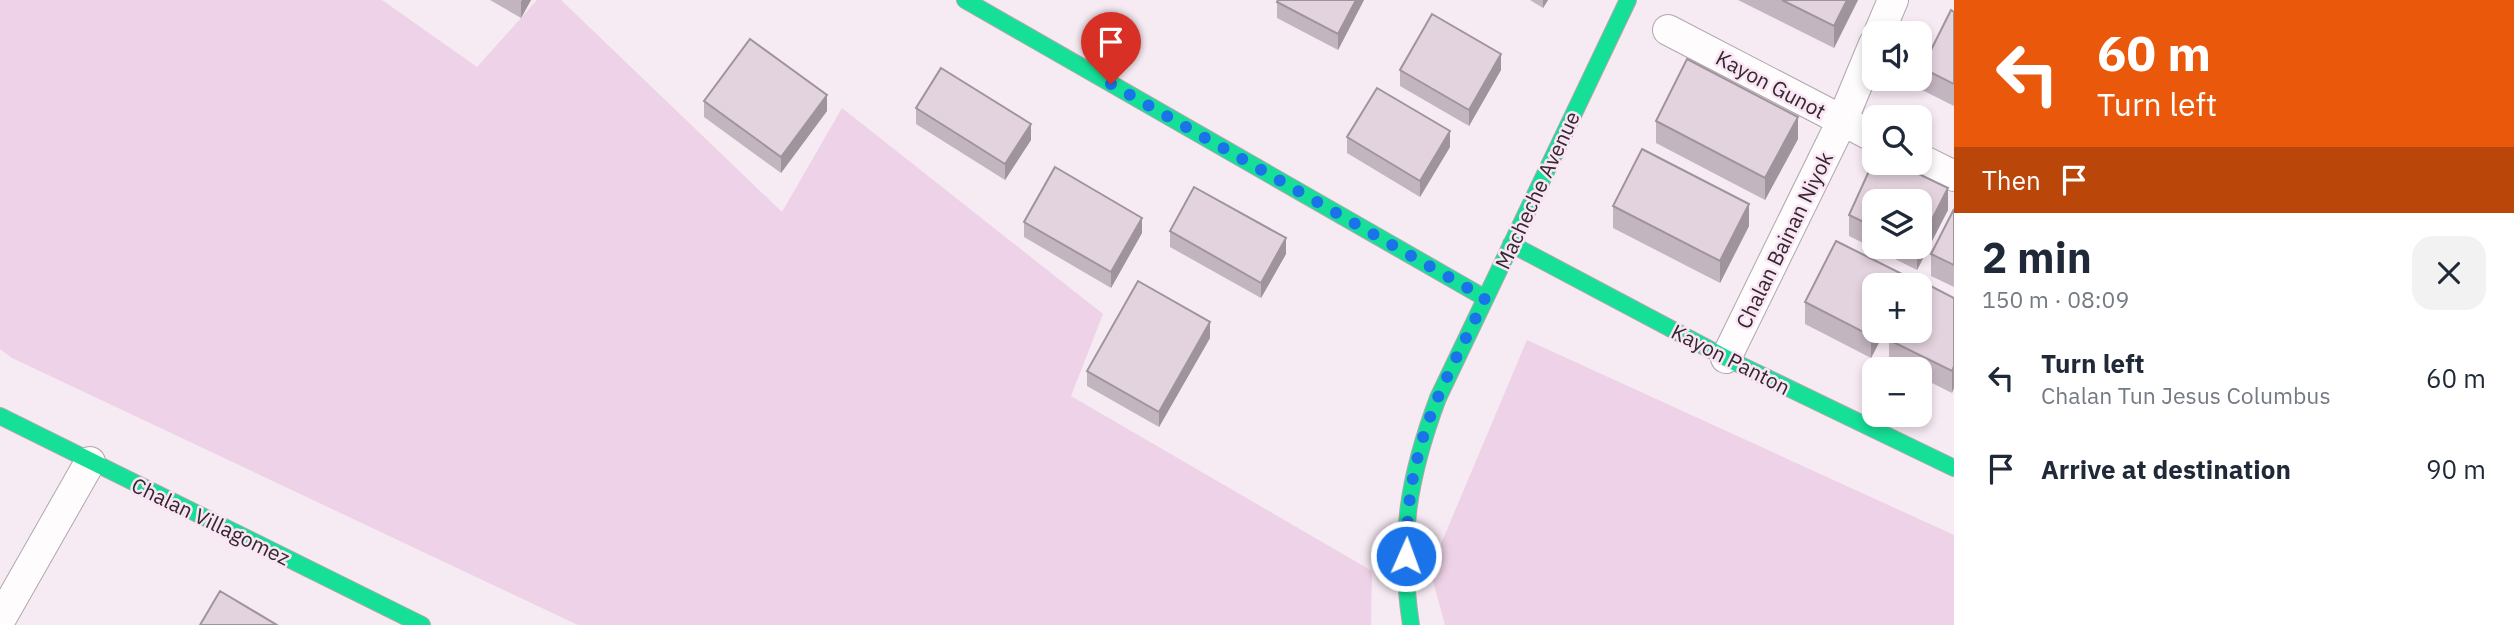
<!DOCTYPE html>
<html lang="en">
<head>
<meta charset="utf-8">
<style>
	:root { --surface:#fff; --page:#f2f2f3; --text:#1f2937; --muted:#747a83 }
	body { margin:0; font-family:"IBM Plex Sans",sans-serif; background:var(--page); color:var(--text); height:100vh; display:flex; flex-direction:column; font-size:26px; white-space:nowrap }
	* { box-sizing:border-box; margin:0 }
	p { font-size:23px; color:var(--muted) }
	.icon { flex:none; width:38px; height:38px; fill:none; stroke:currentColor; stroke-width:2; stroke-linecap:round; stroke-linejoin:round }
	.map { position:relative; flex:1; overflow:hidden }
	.panel { display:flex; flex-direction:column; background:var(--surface); width:560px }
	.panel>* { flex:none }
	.hud { background:#ea580c; color:#fff; overflow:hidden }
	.controls { position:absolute; left:1862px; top:21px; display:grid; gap:14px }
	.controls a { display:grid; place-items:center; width:70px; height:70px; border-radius:14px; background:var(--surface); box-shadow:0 4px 10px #0003; font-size:35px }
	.pin { position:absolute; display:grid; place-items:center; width:60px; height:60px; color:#fff; margin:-72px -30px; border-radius:50% 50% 50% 0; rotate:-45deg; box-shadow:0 0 7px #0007 }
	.pin .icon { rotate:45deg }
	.me { position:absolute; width:77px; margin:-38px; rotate:2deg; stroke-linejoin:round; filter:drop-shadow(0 0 5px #0008) }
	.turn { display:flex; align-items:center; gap:24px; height:147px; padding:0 28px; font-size:32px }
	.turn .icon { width:91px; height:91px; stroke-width:2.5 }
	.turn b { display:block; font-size:49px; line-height:60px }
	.then { display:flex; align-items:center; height:66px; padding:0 28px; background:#0003; gap:14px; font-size:26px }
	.round { display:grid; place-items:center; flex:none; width:74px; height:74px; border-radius:21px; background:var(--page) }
	.summary { display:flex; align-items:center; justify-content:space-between; height:119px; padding:0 28px }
	h1 { font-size:42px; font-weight:700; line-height:52px }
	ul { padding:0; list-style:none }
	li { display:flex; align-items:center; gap:21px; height:91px; padding:0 28px }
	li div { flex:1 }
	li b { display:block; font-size:26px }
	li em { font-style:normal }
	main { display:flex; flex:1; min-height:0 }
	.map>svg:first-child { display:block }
</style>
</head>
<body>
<main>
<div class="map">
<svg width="1954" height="625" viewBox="0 0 1954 625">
	<rect width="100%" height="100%" fill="#f6eaf3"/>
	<path fill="#eed2e7" d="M 0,0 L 382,0 L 477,67 L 537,0 L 561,0 L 782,212 L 842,108 L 1103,314 L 1071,396 L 1372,571 L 1371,625 L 578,625 L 12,358 L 0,349 Z
		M 1527,340 L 1954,535 L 1954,625 L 1445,625 L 1430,570 Z"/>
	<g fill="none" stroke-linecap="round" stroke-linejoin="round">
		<g stroke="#b0a7ae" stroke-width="32">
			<path id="street" d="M 1668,30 L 1874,137
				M 1879,33 L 1893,0
				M 1920,159 L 1954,176
				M 1726,358 L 1842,121 L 1874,44
				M 0,620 L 90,462"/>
		</g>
		<g stroke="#b0a7ae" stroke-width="18">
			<path id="fast" d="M 965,0 L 1485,298
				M 1511,244 L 1726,358 L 1954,468
				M 0,416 L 422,625
				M 1411,625 C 1398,540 1408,478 1438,398 L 1628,0"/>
		</g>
		<use href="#street" stroke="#fefcfd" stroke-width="30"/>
		<use href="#fast" stroke="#16e098" stroke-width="16"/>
	</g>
	<path fill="#c3b5c0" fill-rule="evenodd" d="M 490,0 L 531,0 L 521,18 Z
		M 1364,0 L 1338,50 L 1277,18 L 1277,2 Z
		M 1530,0 L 1548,0 L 1543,8 Z
		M 1738,0 L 1858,0 L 1834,48 Z
		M 1954,12 L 1954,106 L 1922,90 L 1922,68 Z
		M 1400,70 L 1501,70 L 1469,126 L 1400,86 Z
		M 704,101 L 827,111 L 781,173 L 704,117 Z
		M 916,108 L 1031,140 L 1005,180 L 916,124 Z
		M 1656,121 L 1798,139 L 1765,200 L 1656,143 Z
		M 1347,137 L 1450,147 L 1420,197 L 1347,153 Z
		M 1874,160 L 1874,163 L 1896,163 L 1948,188 L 1948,210 L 1917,270 L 1849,236 L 1849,215 ZM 1874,201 L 1920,201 L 1920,247 L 1874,247 Z
		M 1613,206 L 1749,226 L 1720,283 L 1613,228 Z
		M 1954,209 L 1954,287 L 1931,276 L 1931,254 Z
		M 1024,222 L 1142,233 L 1111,288 L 1024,237 Z
		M 1170,231 L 1286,254 L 1261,298 L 1170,247 Z
		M 1902,285 L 1874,331 L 1885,331 L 1871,358 L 1805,324 L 1805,302 Z
		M 1954,298 L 1952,393 L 1920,377 L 1920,369 L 1903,369 L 1889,362 L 1889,340 Z
		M 1210,338 L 1159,427 L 1087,386 L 1087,371 Z"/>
	<path fill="#9f949c" d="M 522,0 L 531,0 L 521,18 L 521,2 Z
		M 1356,0 L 1364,0 L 1338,50 L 1338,34 Z
		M 1543,0 L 1548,0 L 1543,8 Z
		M 1847,0 L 1858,0 L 1834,48 L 1834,26 Z
		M 1501,54 L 1501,70 L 1469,126 L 1469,110 Z
		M 827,95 L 827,111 L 781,173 L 781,157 Z
		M 1798,117 L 1798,139 L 1765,200 L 1765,178 Z
		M 1031,124 L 1031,140 L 1005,180 L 1005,164 Z
		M 1450,131 L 1450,147 L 1420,197 L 1420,181 Z
		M 1948,188 L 1948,210 L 1917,270 L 1917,248 L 1920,247 L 1920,243 Z
		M 1749,204 L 1749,226 L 1720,283 L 1720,261 Z
		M 1142,218 L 1142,233 L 1111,288 L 1111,272 Z
		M 1286,238 L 1286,254 L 1261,298 L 1261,283 Z
		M 1902,274 L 1902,285 L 1897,285 Z
		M 1210,322 L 1210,338 L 1159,427 L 1159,412 Z
		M 1874,331 L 1885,331 L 1871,358 L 1871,336 Z
		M 1954,366 L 1954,388 L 1952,393 L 1952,371 Z"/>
	<path fill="#e3d3df" stroke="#9f949c" stroke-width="2" d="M 1278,0 L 1356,0 L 1338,34 L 1277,2 Z
		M 1782,0 L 1847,0 L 1834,26 Z
		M 1951,10 L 1954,12 L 1954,84 L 1922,68 Z
		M 1432,14 L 1501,54 L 1469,110 L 1400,70 Z
		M 750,39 L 827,95 L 781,157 L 704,101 Z
		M 1687,59 L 1798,117 L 1765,178 L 1656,121 Z
		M 941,68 L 1031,124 L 1005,164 L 916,108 Z
		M 1377,88 L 1450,131 L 1420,181 L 1347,137 Z
		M 1642,149 L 1749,204 L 1720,261 L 1613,206 Z
		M 1874,160 L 1874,163 L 1896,163 L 1948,188 L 1920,243 L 1920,201 L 1874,201 L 1874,227 L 1849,215 Z
		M 1055,167 L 1142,218 L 1111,272 L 1024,222 Z
		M 1194,187 L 1286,238 L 1261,283 L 1170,231 Z
		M 1954,209 L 1954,265 L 1931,254 Z
		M 1836,241 L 1902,274 L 1897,285 L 1874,285 L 1874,330 L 1871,336 L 1805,302 Z
		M 1919,280 L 1954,298 L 1954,366 L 1952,371 L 1889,340 L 1894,331 L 1920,331 L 1920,285 L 1916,285 Z
		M 1138,281 L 1210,322 L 1159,412 L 1087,371 Z
		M 220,591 L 277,625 L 200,625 Z"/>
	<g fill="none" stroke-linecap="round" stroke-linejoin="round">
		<path stroke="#1a73e8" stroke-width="12" stroke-dasharray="0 21.6" d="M 1111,84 L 1485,298 C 1462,349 1431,401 1418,456 C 1409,489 1407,522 1406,556"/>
	</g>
	<g text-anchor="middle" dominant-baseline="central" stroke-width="5" stroke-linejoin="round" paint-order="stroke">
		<g font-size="21" fill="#332a31" stroke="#fbe5f5">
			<text transform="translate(1771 84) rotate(28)">Kayon Gunot</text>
			<text transform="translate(1537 190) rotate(-65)">Macheche Avenue</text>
			<text transform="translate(1784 240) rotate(-64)">Chalan Bainan Niyok</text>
			<text transform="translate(1731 359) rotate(27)">Kayon Panton</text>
			<text transform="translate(211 521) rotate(26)">Chalan Villagomez</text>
		</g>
	</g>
</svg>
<div class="controls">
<a><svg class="icon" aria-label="sound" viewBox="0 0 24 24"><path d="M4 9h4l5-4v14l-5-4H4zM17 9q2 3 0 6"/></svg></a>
<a><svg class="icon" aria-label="search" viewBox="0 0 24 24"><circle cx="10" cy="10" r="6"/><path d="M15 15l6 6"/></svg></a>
<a><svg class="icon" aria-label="layers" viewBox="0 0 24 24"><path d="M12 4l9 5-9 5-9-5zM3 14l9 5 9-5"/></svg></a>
<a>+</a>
<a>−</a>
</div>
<div class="pin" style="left:1111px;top:84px;background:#d93025"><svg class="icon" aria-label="arrive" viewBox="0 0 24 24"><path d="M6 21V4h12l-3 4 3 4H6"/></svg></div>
<svg class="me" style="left:1406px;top:556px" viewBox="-20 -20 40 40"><circle r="17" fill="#1a73e8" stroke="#fff" stroke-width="3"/><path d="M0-11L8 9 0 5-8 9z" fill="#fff"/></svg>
</div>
<section class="panel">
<div class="hud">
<div class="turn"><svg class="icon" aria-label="left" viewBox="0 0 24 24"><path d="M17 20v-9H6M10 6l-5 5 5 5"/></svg><div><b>60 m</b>Turn left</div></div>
<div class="then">Then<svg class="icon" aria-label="arrive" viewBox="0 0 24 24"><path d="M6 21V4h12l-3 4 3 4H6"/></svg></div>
</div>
<div class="summary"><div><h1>2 min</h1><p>150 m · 08:09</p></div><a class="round"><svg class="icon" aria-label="close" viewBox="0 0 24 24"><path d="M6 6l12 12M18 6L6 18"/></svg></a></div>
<ul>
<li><svg class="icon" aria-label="left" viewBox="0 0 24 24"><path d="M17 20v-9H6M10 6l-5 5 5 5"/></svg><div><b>Turn left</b><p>Chalan Tun Jesus Columbus</p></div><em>60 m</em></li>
<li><svg class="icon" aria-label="arrive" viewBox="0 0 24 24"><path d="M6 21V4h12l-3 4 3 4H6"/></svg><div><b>Arrive at destination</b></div><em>90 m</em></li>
</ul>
</section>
</main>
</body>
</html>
